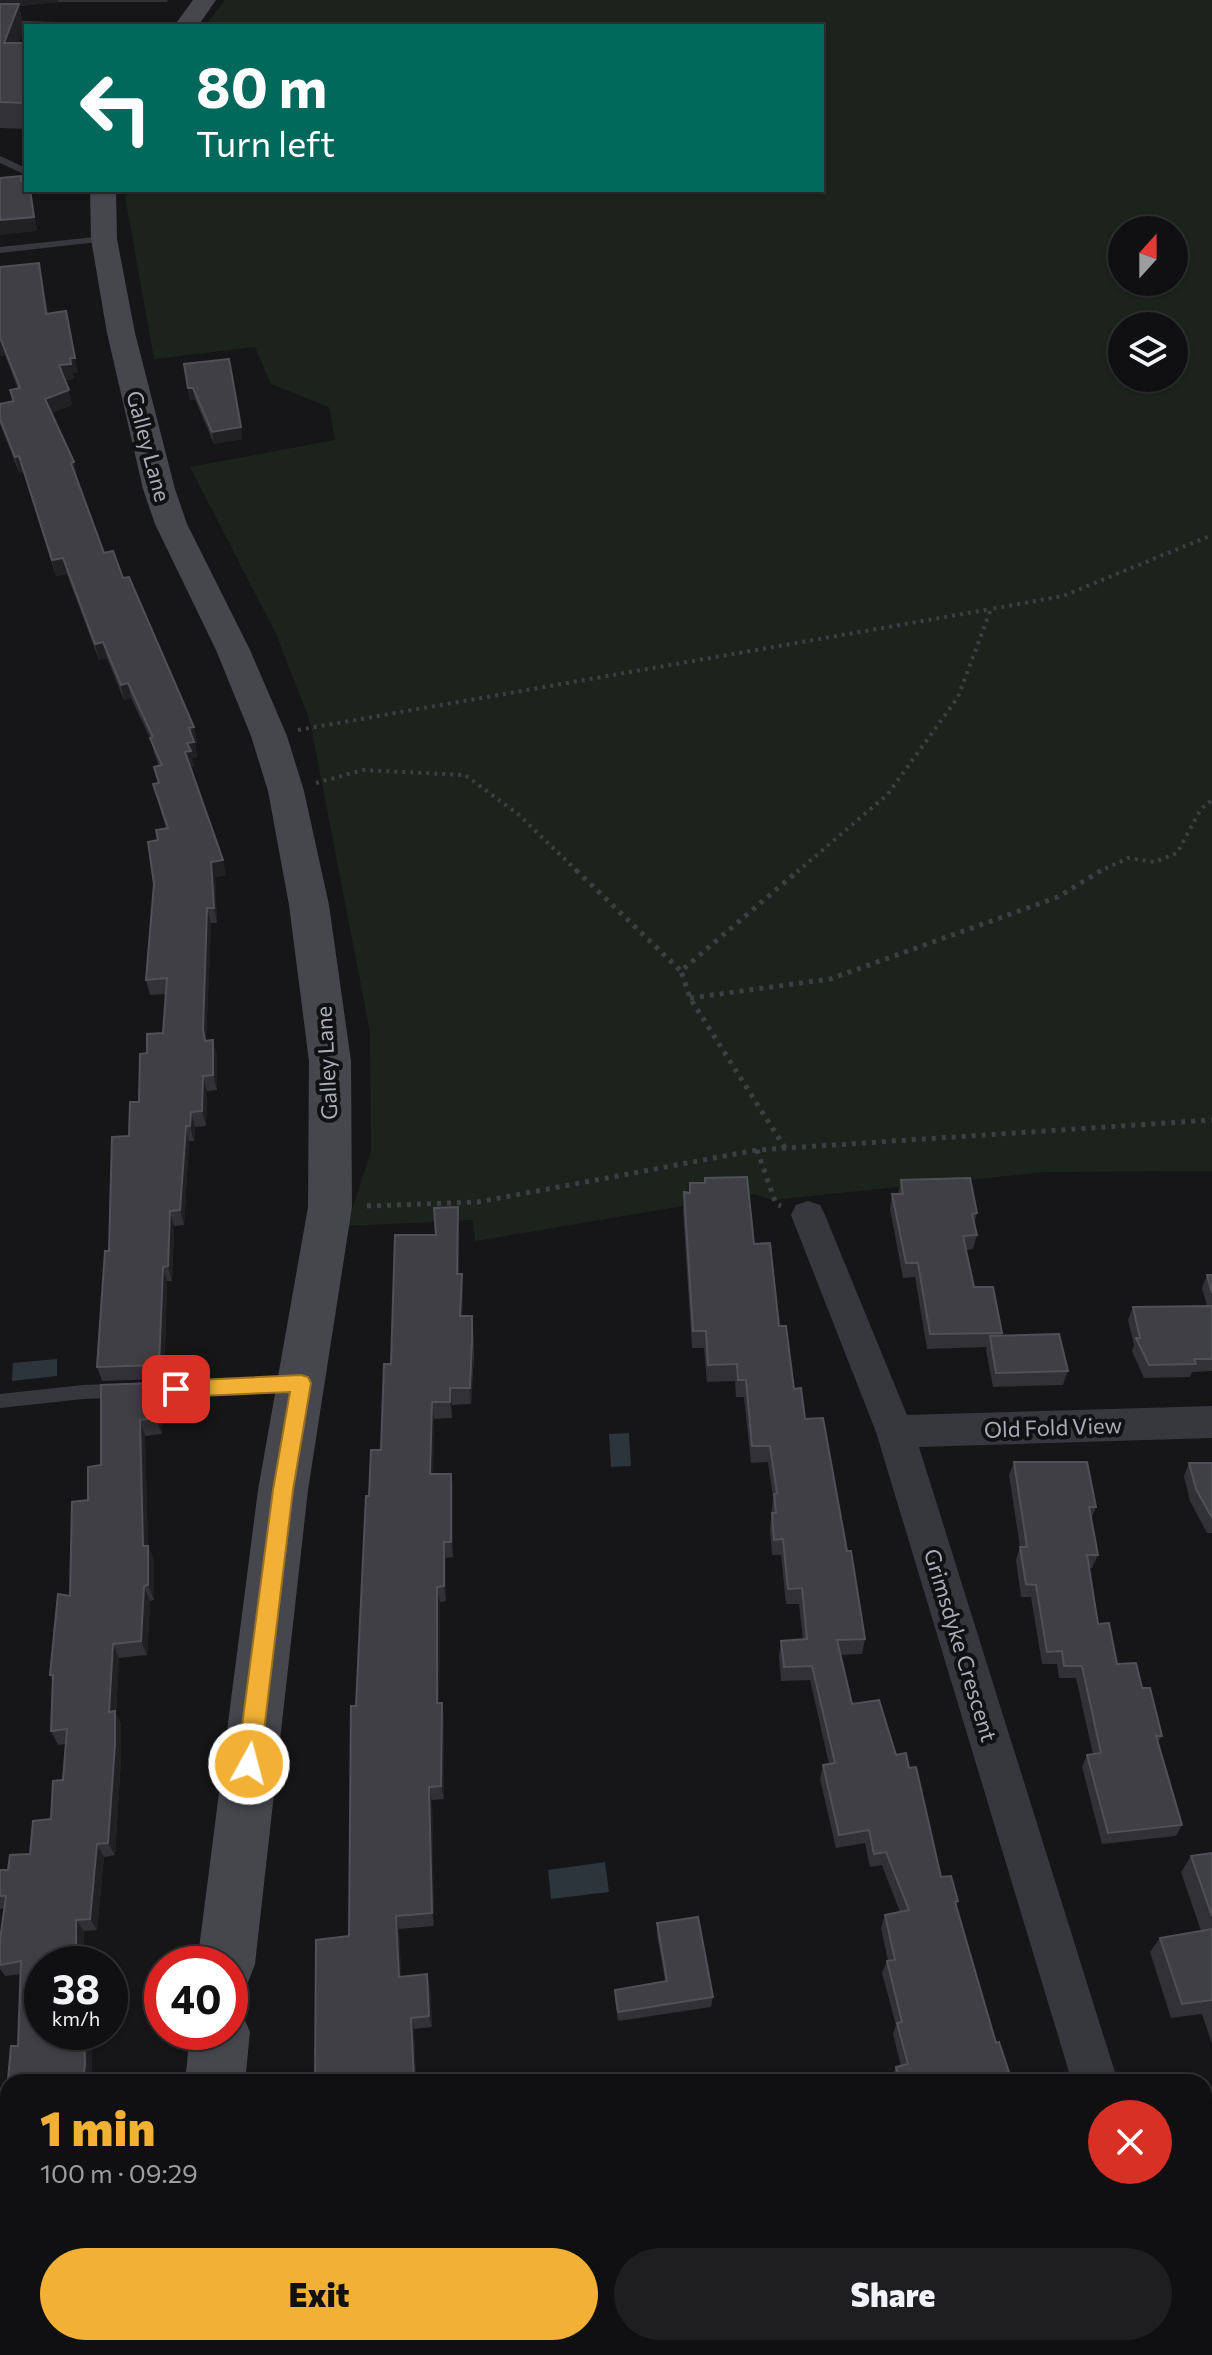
<!DOCTYPE html>
<html lang="en">
<head>
<meta charset="utf-8">
<style>
	:root { --surface:#101012; --page:#1e1e20; --text:#f1f3f6; --muted:#9c9d9f; --line:#303032; --accent:#f2b134 }
	body { margin:0; font-family:Commissioner,sans-serif; background:var(--page); color:var(--text); height:100vh; display:flex; flex-direction:column; font-size:30px; white-space:nowrap }
	* { box-sizing:border-box; margin:0 }
	p { font-size:26px; color:var(--muted) }
	.icon { flex:none; width:44px; height:44px; fill:none; stroke:currentColor; stroke-width:2; stroke-linecap:round; stroke-linejoin:round }
	.map { position:relative; flex:1; overflow:hidden }
	.side { position:absolute; left:0px; top:2074px; width:1212px; height:282px; display:flex; flex-direction:column; background:var(--surface); border-radius:24px 24px 0 0; box-shadow:0 2px 6px #0004,0 0 0 2px var(--line) }
	.side>* { flex:none }
	.banner { position:absolute; left:24px; top:24px; width:800px; height:168px; border-radius:0px; box-shadow:0 2px 6px #0004,0 0 0 2px var(--line); background:#00695c; color:#fff; overflow:hidden }
	.needle { width:52px; rotate:21deg }
	.controls { position:absolute; left:1108px; top:216px; display:grid; gap:16px }
	.controls a { display:grid; place-items:center; width:80px; height:80px; border-radius:50%; background:var(--surface); box-shadow:0 2px 6px #0004,0 0 0 2px var(--line); font-size:40px }
	.speed { position:absolute; left:24px; top:1946px; display:flex; gap:16px; font-size:40px; font-weight:700; text-align:center }
	.speed>* { display:grid; place-content:center; width:104px; height:104px; border-radius:50%; background:var(--surface); box-shadow:0 2px 6px #0004,0 0 0 2px var(--line); line-height:1 }
	.speed small { font-size:20px; font-weight:400 }
	.speed .limit { border:12px solid #d22; background:#fff; color:#111 }
	.pin { position:absolute; display:grid; place-items:center; width:68px; height:68px; color:#fff; margin:-34px; border-radius:16px; box-shadow:0 4px 12px #0006 }
	.me { position:absolute; width:88px; margin:-44px; rotate:7deg; stroke-linejoin:round; filter:drop-shadow(0 0 6px #0008) }
	.turn { display:flex; align-items:center; gap:28px; height:168px; padding:0 40px; font-size:36px }
	.turn .icon { width:104px; height:104px; stroke-width:2.5 }
	.turn b { display:block; font-size:56px; line-height:68px }
	.round { display:grid; place-items:center; flex:none; width:84px; height:84px; border-radius:42px; background:var(--page) }
	.head { display:flex; align-items:center; justify-content:space-between; height:136px; padding:0 40px }
	h1 { font-size:48px; font-weight:800; line-height:60px; color:var(--accent) }
	.primary-button { display:flex; gap:16px; margin-top:auto; padding:16px 40px }
	.primary-button a { flex:1; height:92px; border-radius:48px; background:var(--accent); color:#111; font-size:32px; font-weight:800; line-height:92px; text-align:center }
	.primary-button a+a { background:var(--page); color:var(--text) }
	.map>svg:first-child { display:block }
</style>
</head>
<body>
<div class="map">
<svg width="1212" height="2355" viewBox="0 0 1212 2355">
	<rect width="100%" height="100%" fill="#161618"/>
	<path fill="#1c231d" fill-rule="evenodd" d="M 225,0 L 1212,0 L 1212,1171 L 1044,1172 L 772,1200 L 755,1194 L 475,1241 L 473,1220 L 347,1226 L 371,1151 L 370,1032 L 310,721 L 276,634 L 190,467 L 335,440 L 329,407 L 271,384 L 255,347 L 154,359 L 124,190 L 822,190 L 822,26 L 205,26 ZM 1122,230 L 1174,230 L 1174,282 L 1122,282 ZM 1122,326 L 1174,326 L 1174,378 L 1122,378 Z"/>
	<path fill="#2c353c" d="M 57,1359 L 57,1376 L 12,1381 L 13,1363 Z
		M 629,1433 L 631,1466 L 611,1467 L 609,1434 Z
		M 605,1862 L 609,1892 L 551,1899 L 548,1870 Z"/>
	<g fill="none" stroke-linecap="round" stroke-linejoin="round">
		<path stroke="#3d3f44" stroke-width="4" stroke-dasharray="3 5" stroke-linecap="butt" d="M 298,730 L 991,609
			M 316,783 L 363,770 L 465,775 L 518,814 L 578,872
			M 797,872 L 888,794 L 958,697 L 991,609 L 1063,596 L 1212,535
			M 1098,872 L 1128,858 L 1155,862 L 1177,853 L 1201,809 L 1212,800"/>
		<path stroke="#3d3f44" stroke-width="5" stroke-dasharray="4 6" stroke-linecap="butt" d="M 576,870 L 681,971
			M 690,998 L 830,979 L 1058,897 L 1102,870
			M 785,1148 L 690,998 L 681,971 L 799,870
			M 757,1150 L 776,1204 L 781,1206
			M 367,1206 L 478,1202 L 757,1150 L 1212,1120"/>
		<path fill="#37383d" fill-rule="evenodd" d="M 0,20 L 82,23 L 86,26 L 0,26 Z
			M 0,156 L 26,168 L 26,175 L 0,163 Z
			M 104,236 L 109,239 L 107,241 L 0,253 L 0,247 Z
			M 298,1376 L 304,1378 L 307,1383 L 304,1388 L 298,1390 L 83,1399 L 0,1408 L 0,1394 L 83,1385 Z"/>
		<path fill="#37383d" fill-rule="evenodd" d="M 808,1201 L 820,1205 L 825,1215 L 907,1415 L 1212,1406 L 1212,1438 L 919,1447 L 1118,2082 L 1072,2082 L 876,1432 L 791,1215 L 796,1205 Z
			M 1204,2132 L 1212,2133 L 1212,2181 L 1204,2180 Z
			M 1204,2219 L 1212,2223 L 1212,2279 L 1204,2275 Z"/>
		<path fill="#45474d" fill-rule="evenodd" d="M 193,0 L 216,0 L 198,26 L 174,26 Z
			M 90,190 L 116,190 L 117,239 L 135,333 L 175,489 L 187,524 L 250,650 L 287,736 L 304,791 L 329,905 L 351,1061 L 352,1207 L 308,1490 L 255,1964 L 247,1985 L 230,1992 L 230,1964 L 197,1964 L 258,1490 L 308,1207 L 309,1061 L 289,905 L 268,791 L 251,736 L 216,650 L 155,524 L 143,489 L 107,333 L 91,239 Z
			M 230,2006 L 241,2011 L 250,2032 L 245,2082 L 185,2082 L 190,2032 L 230,2032 Z
			M 175,2348 L 241,2348 L 242,2355 L 176,2355 Z"/>
	</g>
	<path fill="#323236" d="M 0,0 L 168,0 L 167,2 L 58,2 L 19,6 L 24,29 L 19,43 L 26,43 L 26,129 L 0,128 Z
		M 0,267 L 42,278 L 48,314 L 78,373 L 73,373 L 74,379 L 65,380 L 72,405 L 51,413 L 74,462 L 77,477 L 76,478 L 104,553 L 123,578 L 194,727 L 197,743 L 195,743 L 197,757 L 192,758 L 194,766 L 190,767 L 226,875 L 215,877 L 217,923 L 211,923 L 206,1041 L 217,1055 L 217,1090 L 207,1091 L 206,1126 L 195,1127 L 194,1141 L 189,1141 L 184,1225 L 174,1226 L 172,1281 L 167,1281 L 164,1379 L 102,1381 L 97,1367 L 109,1251 L 129,1136 L 139,1102 L 147,1053 L 163,1033 L 166,994 L 150,995 L 146,980 L 158,840 L 166,828 L 153,784 L 158,783 L 154,767 L 159,766 L 154,753 L 151,740 L 131,698 L 124,700 L 107,658 L 99,660 L 67,574 L 56,576 L 23,472 L 19,472 L 0,424 L 0,404 L 12,401 L 10,390 L 18,389 L 5,355 L 0,356 Z
		M 184,364 L 243,439 L 214,444 L 195,399 L 190,400 Z
		M 705,1178 L 754,1244 L 779,1326 L 794,1389 L 847,1551 L 865,1639 L 862,1654 L 841,1655 L 852,1704 L 896,1755 L 941,1877 L 958,1901 L 956,1906 L 996,2043 L 1009,2072 L 1003,2082 L 893,2082 L 891,2077 L 896,2067 L 901,2066 L 893,2034 L 896,2025 L 882,1973 L 887,1961 L 888,1961 L 881,1928 L 885,1915 L 900,1912 L 882,1865 L 870,1867 L 865,1843 L 836,1848 L 820,1779 L 823,1765 L 829,1764 L 810,1680 L 781,1681 L 779,1656 L 781,1641 L 803,1640 L 799,1604 L 786,1604 L 781,1555 L 772,1555 L 770,1529 L 773,1497 L 768,1462 L 751,1463 L 744,1397 L 736,1397 L 735,1381 L 707,1382 L 704,1348 L 692,1348 L 683,1210 L 684,1192 L 689,1192 L 690,1183 L 705,1183 Z
		M 901,1180 L 977,1213 L 974,1225 L 977,1235 L 973,1249 L 966,1250 L 974,1287 L 1002,1333 L 1001,1336 L 1068,1371 L 1063,1385 L 993,1387 L 986,1350 L 987,1347 L 927,1349 L 915,1277 L 903,1278 L 890,1209 L 892,1194 L 898,1194 Z
		M 459,1224 L 459,1274 L 463,1291 L 462,1316 L 474,1333 L 474,1358 L 471,1404 L 452,1405 L 452,1418 L 434,1419 L 433,1474 L 451,1474 L 453,1490 L 453,1557 L 446,1558 L 446,1601 L 440,1602 L 439,1703 L 444,1717 L 444,1799 L 432,1800 L 434,1926 L 399,1929 L 401,1977 L 430,1986 L 432,2027 L 414,2029 L 416,2082 L 315,2082 L 349,1936 L 356,1706 L 369,1496 L 381,1450 L 391,1364 L 436,1235 Z
		M 1207,1275 L 1212,1275 L 1212,1371 L 1192,1372 L 1190,1377 L 1144,1378 L 1132,1351 L 1134,1345 L 1128,1320 L 1133,1307 L 1207,1306 L 1202,1288 Z
		M 156,1383 L 161,1399 L 162,1434 L 145,1436 L 148,1546 L 154,1560 L 154,1600 L 150,1601 L 147,1655 L 119,1658 L 116,1714 L 121,1724 L 121,1758 L 115,1855 L 104,1857 L 97,1930 L 84,1931 L 83,1964 L 42,1964 L 42,2032 L 91,2032 L 92,2082 L 8,2082 L 8,2348 L 39,2348 L 39,2355 L 0,2355 L 0,2166 L 2,2157 L 0,2157 L 0,2103 L 6,2102 L 11,2046 L 18,2046 L 21,1974 L 5,1976 L 0,1969 L 0,1940 L 4,1908 L 0,1909 L 0,1870 L 8,1870 L 10,1855 L 30,1854 L 33,1821 L 51,1819 L 53,1781 L 63,1780 L 66,1744 L 58,1745 L 51,1731 L 53,1680 L 50,1675 L 58,1594 L 70,1596 L 72,1502 L 88,1500 L 88,1467 L 101,1465 L 101,1385 Z
		M 1014,1462 L 1096,1507 L 1091,1519 L 1098,1555 L 1092,1568 L 1089,1568 L 1098,1624 L 1117,1664 L 1142,1688 L 1162,1736 L 1158,1742 L 1182,1825 L 1176,1836 L 1102,1844 L 1082,1767 L 1087,1755 L 1093,1754 L 1076,1678 L 1059,1678 L 1057,1664 L 1042,1664 L 1031,1597 L 1021,1597 L 1016,1560 L 1020,1547 L 1009,1475 Z
		M 1189,1463 L 1212,1463 L 1212,1533 L 1207,1533 L 1190,1501 L 1184,1476 Z
		M 1212,1853 L 1212,2044 L 1202,2014 L 1171,2018 L 1150,1952 L 1160,1938 L 1201,1931 L 1181,1872 L 1191,1856 Z
		M 657,1923 L 713,1997 L 711,2007 L 618,2021 L 615,2000 L 615,1990 L 665,1981 L 657,1934 Z
		M 968,2348 L 1048,2348 L 1029,2355 L 971,2355 Z
		M 1083,2348 L 1144,2348 L 1148,2355 L 1075,2355 Z"/>
	<path fill="#212124" d="M 0,0 L 58,0 L 58,2 L 19,6 L 24,29 L 10,69 L 4,43 Z
		M 30,190 L 32,195 L 37,231 L 0,235 L 0,220 Z
		M 66,311 L 78,373 L 73,373 L 74,379 L 62,380 L 59,365 Z
		M 0,340 L 1,340 L 5,355 L 0,356 Z
		M 188,388 L 193,388 L 195,399 L 190,400 Z
		M 69,390 L 72,405 L 49,414 L 45,399 Z
		M 241,427 L 243,439 L 214,444 L 212,432 Z
		M 19,456 L 23,472 L 19,472 L 15,457 Z
		M 74,462 L 77,477 L 74,478 L 71,463 Z
		M 63,558 L 67,574 L 56,576 L 52,560 Z
		M 103,642 L 107,658 L 99,660 L 95,644 Z
		M 128,683 L 131,698 L 124,700 L 121,685 Z
		M 194,727 L 197,743 L 195,743 L 197,757 L 192,758 L 194,766 L 188,767 L 185,752 L 189,728 Z
		M 223,860 L 226,875 L 215,877 L 217,923 L 214,908 L 211,862 Z
		M 207,908 L 211,923 L 206,1045 L 203,1029 Z
		M 213,1040 L 217,1055 L 217,1090 L 213,1075 Z
		M 203,1076 L 207,1091 L 206,1126 L 202,1111 Z
		M 191,1112 L 195,1127 L 194,1141 L 190,1126 Z
		M 186,1126 L 189,1141 L 184,1225 L 180,1210 Z
		M 458,1207 L 459,1224 L 458,1292 L 457,1274 Z
		M 170,1211 L 174,1226 L 172,1281 L 168,1266 Z
		M 163,1267 L 167,1281 L 164,1379 L 159,1365 Z
		M 462,1274 L 463,1291 L 462,1333 L 460,1316 Z
		M 472,1316 L 474,1333 L 471,1404 L 470,1388 Z
		M 156,1383 L 161,1399 L 162,1434 L 156,1418 Z
		M 450,1388 L 452,1405 L 452,1418 L 450,1402 Z
		M 432,1402 L 434,1419 L 433,1491 L 430,1474 Z
		M 140,1420 L 145,1436 L 148,1546 L 154,1560 L 154,1600 L 148,1585 L 143,1546 Z
		M 451,1474 L 453,1490 L 453,1557 L 451,1542 Z
		M 444,1542 L 446,1558 L 446,1601 L 444,1586 Z
		M 144,1586 L 150,1601 L 147,1655 L 141,1641 Z
		M 437,1587 L 440,1602 L 439,1717 L 437,1703 Z
		M 113,1644 L 119,1658 L 116,1714 L 121,1724 L 121,1758 L 115,1855 L 108,1843 L 109,1712 Z
		M 442,1703 L 444,1717 L 444,1799 L 441,1786 Z
		M 429,1787 L 432,1800 L 434,1926 L 432,1913 Z
		M 97,1844 L 104,1857 L 97,1930 L 90,1919 Z
		M 396,1916 L 399,1929 L 402,1989 L 399,1977 Z
		M 76,1920 L 84,1931 L 83,1964 L 76,1964 Z
		M 427,1974 L 430,1986 L 432,2027 L 429,2016 Z
		M 411,2018 L 414,2029 L 416,2082 L 415,2082 L 414,2079 Z
		M 84,2032 L 91,2032 L 92,2082 L 83,2082 Z
		M 1009,2072 L 1003,2082 L 967,2082 Z
		M 30,2348 L 39,2348 L 39,2355 L 30,2355 Z
		M 1036,2348 L 1048,2348 L 1029,2355 L 1017,2355 Z"/>
	<path fill="#3f3f44" stroke="#4f5156" stroke-width="2" d="M 0,4 L 19,4 L 4,43 L 26,43 L 26,103 L 0,102 Z
		M 21,176 L 21,181 L 26,181 L 26,190 L 30,190 L 34,217 L 0,220 L 0,178 Z
		M 39,263 L 46,314 L 66,311 L 75,358 L 70,358 L 71,364 L 59,365 L 69,390 L 45,399 L 74,462 L 71,463 L 104,553 L 113,551 L 123,578 L 129,577 L 194,727 L 189,728 L 194,742 L 187,743 L 191,751 L 185,752 L 223,860 L 211,862 L 214,908 L 207,908 L 203,1029 L 205,1041 L 213,1040 L 213,1075 L 203,1076 L 202,1111 L 191,1112 L 190,1126 L 186,1126 L 180,1210 L 170,1211 L 168,1266 L 163,1267 L 159,1365 L 97,1367 L 105,1251 L 109,1251 L 112,1137 L 129,1136 L 130,1102 L 139,1102 L 140,1054 L 147,1053 L 147,1034 L 163,1033 L 167,978 L 146,980 L 154,884 L 148,842 L 158,840 L 156,830 L 168,828 L 153,784 L 159,783 L 154,767 L 162,765 L 150,738 L 153,737 L 128,683 L 121,685 L 103,642 L 95,644 L 63,558 L 52,560 L 19,456 L 15,457 L 0,419 L 0,404 L 14,401 L 10,390 L 20,388 L 1,340 L 0,340 L 0,267 Z
		M 229,359 L 241,427 L 212,432 L 193,388 L 188,388 L 184,364 Z
		M 747,1177 L 754,1244 L 770,1243 L 779,1326 L 786,1326 L 794,1389 L 801,1388 L 805,1419 L 823,1418 L 847,1551 L 851,1551 L 865,1639 L 837,1640 L 852,1704 L 879,1700 L 896,1755 L 906,1753 L 909,1768 L 916,1767 L 941,1877 L 951,1876 L 958,1901 L 955,1902 L 996,2043 L 999,2042 L 1009,2072 L 967,2082 L 900,2082 L 896,2067 L 908,2064 L 897,2023 L 902,2022 L 887,1961 L 895,1960 L 885,1915 L 909,1910 L 886,1852 L 874,1854 L 869,1830 L 839,1835 L 823,1765 L 835,1763 L 812,1666 L 784,1667 L 781,1641 L 807,1639 L 802,1588 L 788,1589 L 783,1539 L 774,1540 L 772,1513 L 776,1513 L 774,1494 L 777,1493 L 770,1446 L 752,1446 L 746,1380 L 738,1380 L 737,1364 L 708,1365 L 706,1331 L 693,1331 L 684,1192 L 690,1193 L 690,1183 L 705,1183 L 705,1178 Z
		M 970,1178 L 977,1213 L 972,1214 L 977,1235 L 963,1236 L 974,1287 L 993,1287 L 1002,1333 L 930,1334 L 918,1263 L 906,1263 L 892,1194 L 903,1194 L 901,1180 Z
		M 458,1207 L 457,1274 L 462,1274 L 460,1316 L 472,1316 L 472,1341 L 470,1388 L 450,1388 L 450,1402 L 432,1402 L 430,1474 L 451,1474 L 451,1542 L 444,1542 L 444,1586 L 437,1587 L 437,1703 L 442,1703 L 441,1786 L 429,1787 L 432,1913 L 396,1916 L 399,1977 L 427,1974 L 429,2016 L 411,2018 L 414,2079 L 405,2080 L 405,2082 L 315,2082 L 316,1940 L 349,1936 L 351,1706 L 356,1706 L 366,1496 L 369,1496 L 371,1450 L 381,1450 L 384,1364 L 391,1364 L 395,1235 L 436,1235 L 434,1208 Z
		M 1207,1275 L 1212,1275 L 1212,1293 Z
		M 1212,1306 L 1212,1359 L 1194,1359 L 1196,1364 L 1149,1365 L 1136,1338 L 1140,1338 L 1133,1307 Z
		M 1059,1334 L 1068,1371 L 996,1373 L 990,1336 Z
		M 156,1383 L 156,1418 L 140,1420 L 143,1546 L 148,1546 L 148,1585 L 144,1586 L 141,1641 L 113,1644 L 109,1712 L 115,1711 L 115,1744 L 108,1843 L 97,1844 L 90,1919 L 76,1920 L 76,1964 L 42,1964 L 42,2032 L 84,2032 L 85,2064 L 83,2082 L 8,2082 L 8,2348 L 30,2348 L 30,2355 L 0,2355 L 0,2200 L 2,2190 L 0,2190 L 0,2166 L 4,2147 L 0,2147 L 0,2103 L 6,2102 L 11,2046 L 18,2046 L 21,1961 L 0,1965 L 0,1940 L 6,1896 L 0,1896 L 0,1870 L 8,1870 L 10,1855 L 30,1854 L 33,1821 L 51,1819 L 53,1781 L 63,1780 L 67,1729 L 51,1731 L 53,1675 L 50,1675 L 58,1594 L 70,1596 L 72,1502 L 88,1500 L 88,1467 L 101,1465 L 101,1385 Z
		M 1014,1462 L 1087,1462 L 1096,1507 L 1089,1507 L 1098,1555 L 1087,1555 L 1098,1624 L 1109,1623 L 1117,1664 L 1136,1663 L 1142,1688 L 1150,1688 L 1162,1736 L 1156,1736 L 1182,1825 L 1108,1833 L 1087,1755 L 1101,1753 L 1082,1666 L 1064,1666 L 1062,1651 L 1047,1652 L 1036,1585 L 1026,1584 L 1020,1547 L 1027,1547 Z
		M 1189,1463 L 1212,1463 L 1212,1518 L 1196,1489 Z
		M 1212,1853 L 1212,1916 L 1191,1856 Z
		M 698,1917 L 713,1997 L 618,2012 L 615,1990 L 667,1981 L 657,1923 Z
		M 1212,1929 L 1212,2000 L 1182,2004 L 1160,1938 Z
		M 329,2348 L 421,2348 L 423,2355 L 330,2355 Z
		M 977,2348 L 1036,2348 L 1017,2355 L 979,2355 Z
		M 1084,2348 L 1144,2348 L 1148,2355 L 1088,2355 Z"/>
	<path fill="#f2b134" stroke="#9d7322" stroke-width="2" d="M 301,1375 L 308,1377 L 311,1383 L 293,1490 L 260,1764 L 257,1772 L 249,1775 L 241,1772 L 237,1764 L 273,1490 L 290,1392 L 176,1397 L 169,1395 L 166,1389 L 169,1383 L 176,1381 Z"/>
	<g text-anchor="middle" dominant-baseline="central" stroke-width="8" stroke-linejoin="round" paint-order="stroke">
		<g font-size="22" fill="#a8adb8" stroke="#111113">
			<text transform="translate(149 446) rotate(75)">Galley Lane</text>
			<text transform="translate(326 1063) rotate(-93)">Galley Lane</text>
			<text transform="translate(1053 1427) rotate(-2)">Old Fold View</text>
			<text transform="translate(961 1645) rotate(73)">Grimsdyke Crescent</text>
		</g>
	</g>
</svg>
<div class="controls">
<a><svg class="needle" viewBox="-14 -14 28 28"><path d="M0-13l5 13h-10z" fill="#e53935"/><path d="M0 13l5-13h-10z" fill="#9c9d9f"/></svg></a>
<a><svg class="icon" aria-label="layers" viewBox="0 0 24 24"><path d="M12 4l9 5-9 5-9-5zM3 14l9 5 9-5"/></svg></a>
</div>
<div class="speed"><div>38<small>km/h</small></div><div class="limit">40</div></div>
<div class="pin" style="left:176px;top:1389px;background:#d93025"><svg class="icon" aria-label="arrive" viewBox="0 0 24 24"><path d="M6 21V4h12l-3 4 3 4H6"/></svg></div>
<svg class="me" style="left:249px;top:1764px" viewBox="-20 -20 40 40"><circle r="17" fill="#f2b134" stroke="#fff" stroke-width="3"/><path d="M0-11L8 9 0 5-8 9z" fill="#fff"/></svg>
<div class="banner">
<div class="turn"><svg class="icon" aria-label="left" viewBox="0 0 24 24"><path d="M17 20v-9H6M10 6l-5 5 5 5"/></svg><div><b>80 m</b>Turn left</div></div>
</div>
<section class="side">
<div class="head"><div><h1>1 min</h1><p>100 m · 09:29</p></div><a class="round" style="background:#d93025;color:#fff"><svg class="icon" aria-label="close" viewBox="0 0 24 24"><path d="M6 6l12 12M18 6L6 18"/></svg></a></div>
<div class="primary-button"><a>Exit</a><a>Share</a></div>
</section>
</div>
</body>
</html>
